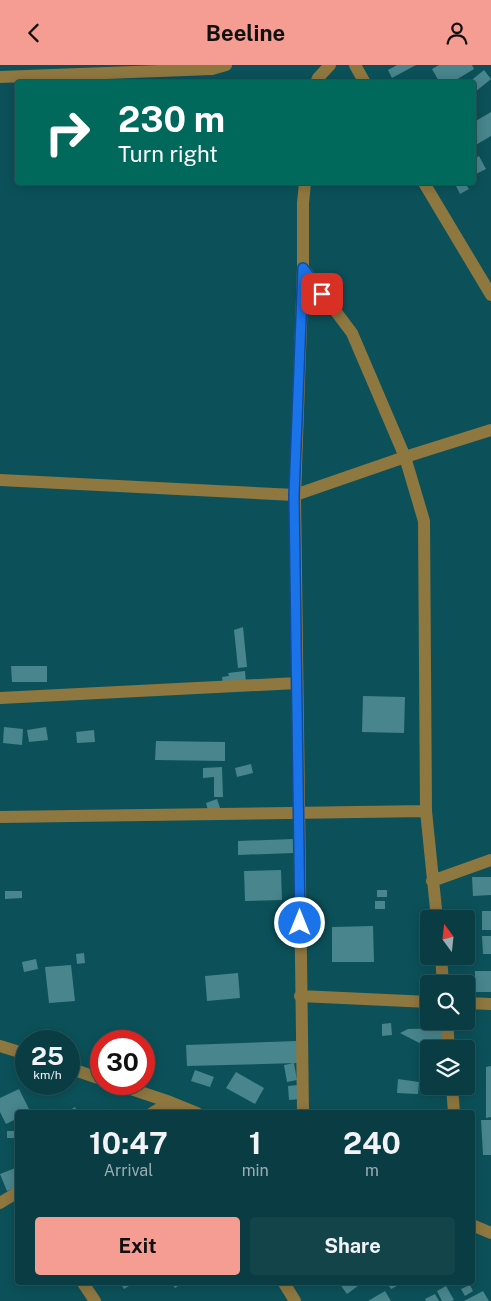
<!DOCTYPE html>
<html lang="en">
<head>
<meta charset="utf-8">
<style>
	:root { --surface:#093d43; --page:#12444a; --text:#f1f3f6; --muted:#99aeb2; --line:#29565c; --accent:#f59c93 }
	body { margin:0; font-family:"Public Sans",sans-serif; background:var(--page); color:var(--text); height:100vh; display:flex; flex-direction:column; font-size:19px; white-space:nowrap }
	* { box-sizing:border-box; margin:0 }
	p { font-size:16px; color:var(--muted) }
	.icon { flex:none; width:28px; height:28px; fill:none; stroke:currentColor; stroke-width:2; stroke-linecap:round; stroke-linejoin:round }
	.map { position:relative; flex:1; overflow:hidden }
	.panel { position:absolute; left:15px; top:1045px; width:460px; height:175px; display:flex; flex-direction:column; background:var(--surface); border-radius:5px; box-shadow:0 2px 12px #0003,0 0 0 1px var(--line) }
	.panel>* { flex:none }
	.guide { position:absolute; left:15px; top:15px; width:461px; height:105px; border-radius:5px; box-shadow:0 2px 12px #0003,0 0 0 1px var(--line); background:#00695c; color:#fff; overflow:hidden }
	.needle { width:32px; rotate:345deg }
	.fabs { position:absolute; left:420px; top:845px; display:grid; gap:10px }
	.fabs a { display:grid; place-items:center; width:55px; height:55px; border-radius:5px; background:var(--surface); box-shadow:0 2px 12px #0003,0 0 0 1px var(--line); font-size:25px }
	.speed { position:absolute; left:15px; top:965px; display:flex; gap:10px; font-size:25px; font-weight:700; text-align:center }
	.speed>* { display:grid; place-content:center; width:65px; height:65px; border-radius:50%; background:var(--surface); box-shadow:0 2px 12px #0003,0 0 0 1px var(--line); line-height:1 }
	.speed small { font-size:12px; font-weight:400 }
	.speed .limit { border:8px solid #d22; background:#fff; color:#111 }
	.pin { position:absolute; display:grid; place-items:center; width:42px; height:42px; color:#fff; margin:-21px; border-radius:10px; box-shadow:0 2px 8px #0006 }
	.me { position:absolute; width:55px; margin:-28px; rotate:0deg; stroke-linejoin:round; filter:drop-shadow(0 0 4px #0008) }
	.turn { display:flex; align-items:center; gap:18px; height:105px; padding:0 20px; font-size:22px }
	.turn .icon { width:65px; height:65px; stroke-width:2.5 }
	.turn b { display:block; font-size:35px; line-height:42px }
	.eta { display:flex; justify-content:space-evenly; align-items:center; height:85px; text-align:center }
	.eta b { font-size:30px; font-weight:700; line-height:35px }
	.cta { display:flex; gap:10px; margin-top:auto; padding:10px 20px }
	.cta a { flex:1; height:58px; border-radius:5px; background:var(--accent); color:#111; font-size:20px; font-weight:700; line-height:58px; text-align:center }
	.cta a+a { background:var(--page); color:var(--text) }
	header { display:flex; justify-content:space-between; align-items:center; height:65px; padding:0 20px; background:var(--accent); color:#111; font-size:22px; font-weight:700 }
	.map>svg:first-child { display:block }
</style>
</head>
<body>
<header><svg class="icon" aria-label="back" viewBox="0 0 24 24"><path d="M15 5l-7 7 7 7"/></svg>Beeline<svg class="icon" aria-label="person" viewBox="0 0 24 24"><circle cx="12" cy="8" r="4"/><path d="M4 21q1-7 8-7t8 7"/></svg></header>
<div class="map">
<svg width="491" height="1236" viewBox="0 0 491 1236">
	<rect width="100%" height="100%" fill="#0c5159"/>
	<path fill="#48858d" d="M 397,0 L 416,0 L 392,13 L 388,5 Z
		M 439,0 L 472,0 L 474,4 L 451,18 L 440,18 L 432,4 Z
		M 484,5 L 491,14 L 475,27 L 474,18 L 468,18 Z
		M 491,47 L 491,71 L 474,81 L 474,57 Z
		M 479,91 L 486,104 L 476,109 L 474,105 L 474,94 Z
		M 463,118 L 465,118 L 469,124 L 460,129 L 456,121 Z
		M 243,562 L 247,602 L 238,603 L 234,565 Z
		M 11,601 L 47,601 L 47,617 L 12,617 Z
		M 245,606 L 246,618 L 223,620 L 222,612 L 229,611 L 228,608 Z
		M 363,631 L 405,632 L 404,668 L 362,667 Z
		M 4,662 L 23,664 L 22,680 L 3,678 Z
		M 46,662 L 48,675 L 29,677 L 27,665 Z
		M 94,665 L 95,677 L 77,678 L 76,667 Z
		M 156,676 L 225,677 L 225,696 L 155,695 Z
		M 251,699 L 253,708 L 237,712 L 235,703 Z
		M 222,702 L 223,732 L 214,732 L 214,712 L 203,713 L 203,703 Z
		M 217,734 L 221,746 L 209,749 L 206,738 Z
		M 293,774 L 294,788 L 238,790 L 238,776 Z
		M 281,805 L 282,835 L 245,836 L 244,806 Z
		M 472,812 L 491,812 L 491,830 L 473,831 Z
		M 377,825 L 387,825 L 387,832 L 377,832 Z
		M 5,826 L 22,826 L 22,833 L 5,834 Z
		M 375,836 L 385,836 L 385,844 L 375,844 Z
		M 482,846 L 491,846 L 491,865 L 482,865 Z
		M 373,861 L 374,897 L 332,897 L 332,862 Z
		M 482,871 L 491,871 L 491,889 L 483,889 Z
		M 84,888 L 85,898 L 77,899 L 76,889 Z
		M 36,894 L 38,904 L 24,907 L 22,897 Z
		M 71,900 L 75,936 L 49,938 L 45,902 Z
		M 475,906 L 491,906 L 491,927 L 475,927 Z
		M 238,908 L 240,933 L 207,936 L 205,911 Z
		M 391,958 L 392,970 L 382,971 L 382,959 Z
		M 445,963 L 445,984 L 431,984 L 400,968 L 408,964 Z
		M 297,976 L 298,998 L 187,1001 L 186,980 Z
		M 294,998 L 297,1015 L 287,1017 L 284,1000 Z
		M 491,1001 L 491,1052 L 486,1053 L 486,1002 Z
		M 195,1005 L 214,1012 L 210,1022 L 191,1016 Z
		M 236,1007 L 264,1023 L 255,1039 L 226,1023 Z
		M 398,1014 L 419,1017 L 418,1029 L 397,1028 Z
		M 26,1019 L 40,1019 L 45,1021 L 42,1029 L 25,1021 Z
		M 299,1020 L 300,1034 L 289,1035 L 288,1021 Z
		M 19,1024 L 31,1048 L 18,1048 L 18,1053 L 6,1059 L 0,1047 L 0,1033 Z
		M 75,1042 L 78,1048 L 65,1048 Z
		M 481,1055 L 491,1055 L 491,1090 L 483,1090 Z
		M 7,1066 L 16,1066 L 17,1073 L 7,1073 Z
		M 18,1102 L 18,1122 L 7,1126 L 0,1109 Z
		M 120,1218 L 134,1218 L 124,1224 Z
		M 171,1218 L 183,1218 L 175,1223 Z
		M 339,1218 L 362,1218 L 347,1229 Z
		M 387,1218 L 403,1218 L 391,1224 Z
		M 470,1220 L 473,1226 L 465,1231 L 461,1224 Z
		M 446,1221 L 454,1235 L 451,1236 L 442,1236 L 437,1226 Z
		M 385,1226 L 391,1236 L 368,1236 Z
		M 483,1226 L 489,1236 L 464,1236 Z
		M 435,1229 L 439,1236 L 426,1236 L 425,1234 Z"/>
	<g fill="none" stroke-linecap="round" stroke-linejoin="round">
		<path stroke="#8f7740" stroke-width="12" d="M 355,0 L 365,18
			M 0,12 L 212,4 L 226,0
			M 316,18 L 318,13 L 330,0
			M 305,118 L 303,138 L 303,203 L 352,268 L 405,392 L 424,456 L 426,746 L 437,854
			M 424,118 L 491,230
			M 0,415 L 295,430 L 405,392 L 491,365
			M 0,633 L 297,618
			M 0,752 L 426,746
			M 432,816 L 491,795
			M 441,891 L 443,919
			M 300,931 L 429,937
			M 466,938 L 491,939
			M 447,956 L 449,984
			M 0,981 L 26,989
			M 69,1003 L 101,1014
			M 116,1019 L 170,1037 L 197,1048
			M 452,1021 L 454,1048
			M 152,1048 L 170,1037 L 172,1040
			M 303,1048 L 295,430 L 303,203
			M 0,1138 L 18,1127
			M 472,1160 L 491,1168
			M 83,1218 L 95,1236
			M 284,1218 L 295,1236"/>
	</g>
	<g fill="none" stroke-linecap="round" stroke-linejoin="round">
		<g stroke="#114b97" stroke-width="12">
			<path id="route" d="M 300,858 L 294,430 L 303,203 L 322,229"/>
		</g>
		<use href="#route" stroke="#1a73e8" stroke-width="9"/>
	</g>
</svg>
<div class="fabs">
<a><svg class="needle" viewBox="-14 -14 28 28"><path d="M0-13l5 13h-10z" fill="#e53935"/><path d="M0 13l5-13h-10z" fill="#99aeb2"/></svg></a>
<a><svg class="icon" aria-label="search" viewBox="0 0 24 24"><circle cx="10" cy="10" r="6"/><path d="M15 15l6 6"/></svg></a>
<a><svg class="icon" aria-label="layers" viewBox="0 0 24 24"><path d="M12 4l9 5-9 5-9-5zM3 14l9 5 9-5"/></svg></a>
</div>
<div class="speed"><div>25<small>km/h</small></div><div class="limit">30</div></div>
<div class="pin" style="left:322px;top:229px;background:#d93025"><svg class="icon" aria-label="arrive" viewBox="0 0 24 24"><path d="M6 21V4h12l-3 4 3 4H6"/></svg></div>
<svg class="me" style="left:300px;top:858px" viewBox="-20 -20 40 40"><circle r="17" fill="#1a73e8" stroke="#fff" stroke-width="3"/><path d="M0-11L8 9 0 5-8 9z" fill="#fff"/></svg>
<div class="guide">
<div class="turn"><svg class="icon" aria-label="right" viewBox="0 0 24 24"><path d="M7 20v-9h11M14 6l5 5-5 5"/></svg><div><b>230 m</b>Turn right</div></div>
</div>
<section class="panel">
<div class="eta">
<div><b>10:47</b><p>Arrival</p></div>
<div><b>1</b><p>min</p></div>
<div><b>240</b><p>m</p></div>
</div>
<div class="cta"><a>Exit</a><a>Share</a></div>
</section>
</div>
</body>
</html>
